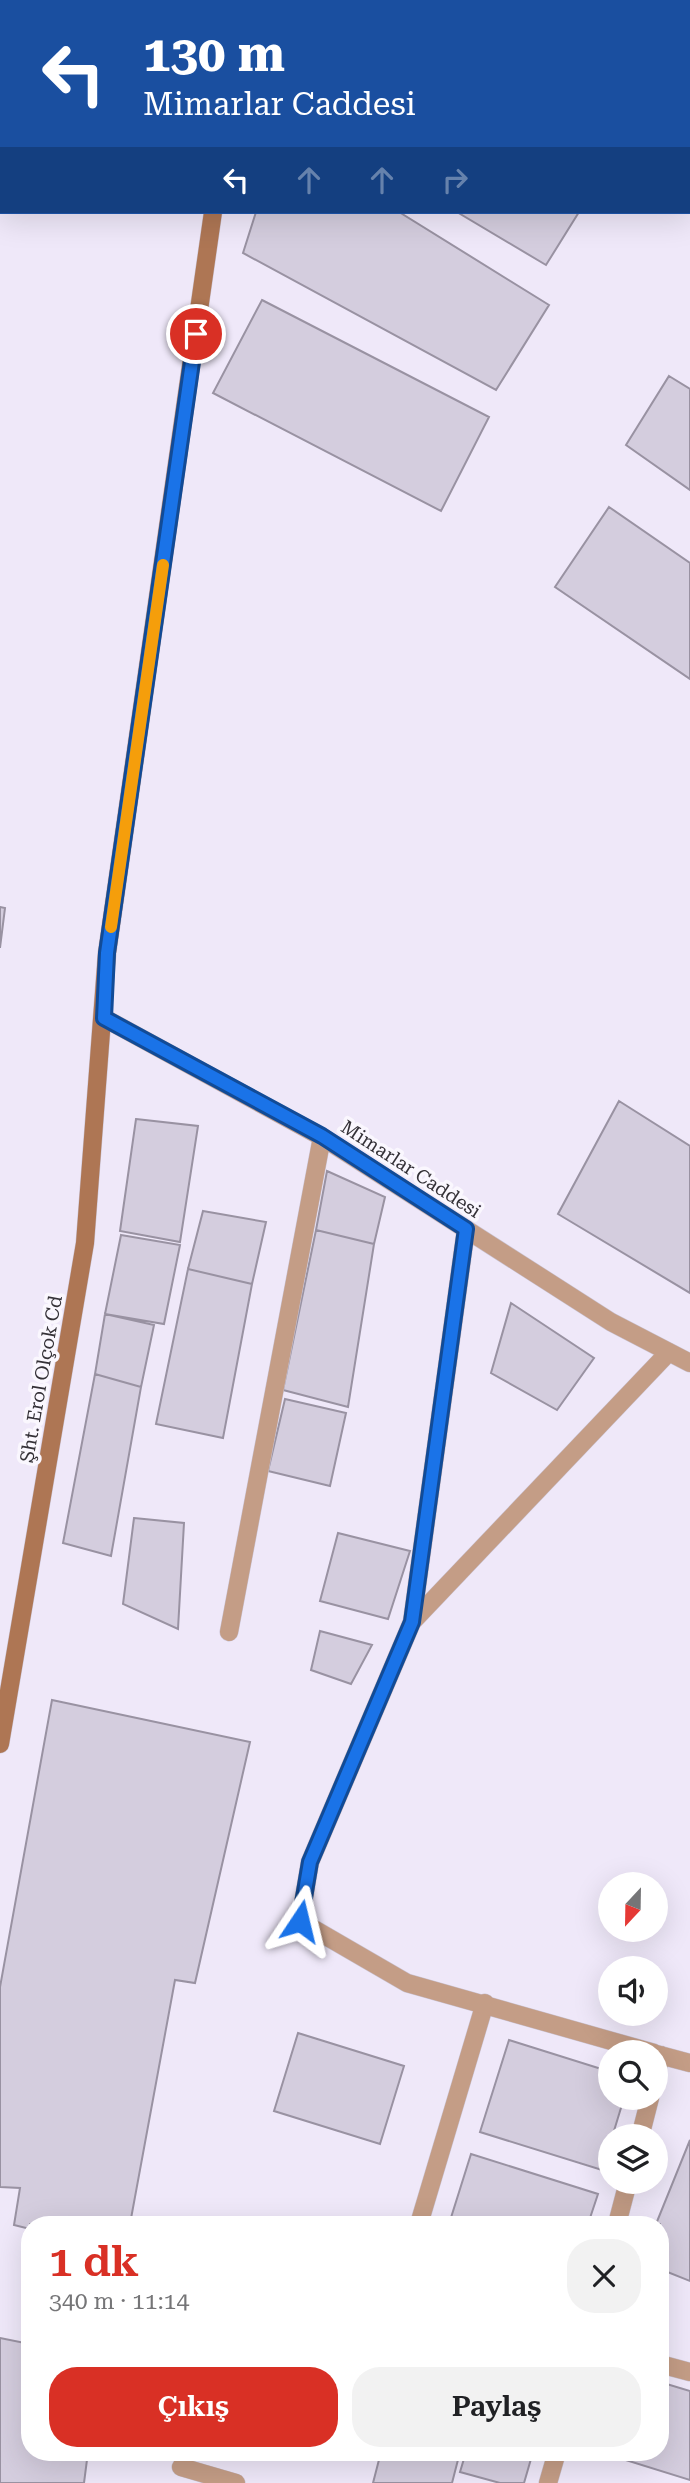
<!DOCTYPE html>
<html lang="tr">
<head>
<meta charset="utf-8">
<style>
	:root { --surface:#fff; --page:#f2f2f2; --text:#202124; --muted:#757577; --accent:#d93025 }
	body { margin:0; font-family:"Roboto Serif",serif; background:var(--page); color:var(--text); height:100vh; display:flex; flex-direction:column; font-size:26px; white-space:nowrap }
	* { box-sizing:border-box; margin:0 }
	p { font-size:23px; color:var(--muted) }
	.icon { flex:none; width:38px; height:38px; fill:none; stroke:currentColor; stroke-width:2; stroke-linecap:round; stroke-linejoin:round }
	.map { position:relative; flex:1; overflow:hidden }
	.sheet { position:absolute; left:21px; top:2216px; width:648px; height:245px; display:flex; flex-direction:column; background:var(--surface); border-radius:28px; box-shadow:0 7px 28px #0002 }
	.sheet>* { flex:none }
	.guide { position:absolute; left:0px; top:0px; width:691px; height:214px; box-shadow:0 7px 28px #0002; background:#1a4fa0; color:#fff; overflow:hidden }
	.needle { width:46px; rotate:202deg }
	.tools { position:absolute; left:598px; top:1872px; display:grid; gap:14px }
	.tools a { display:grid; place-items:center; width:70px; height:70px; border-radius:50%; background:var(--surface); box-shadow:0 7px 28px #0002; font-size:35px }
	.pin { position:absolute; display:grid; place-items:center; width:60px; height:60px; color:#fff; margin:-30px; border:4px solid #fff; border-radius:50%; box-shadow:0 2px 7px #0007 }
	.me { position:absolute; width:77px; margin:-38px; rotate:10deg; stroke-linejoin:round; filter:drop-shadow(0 0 5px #0008) }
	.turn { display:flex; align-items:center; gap:24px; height:147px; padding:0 28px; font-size:32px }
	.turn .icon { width:91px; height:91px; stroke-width:2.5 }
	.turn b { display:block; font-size:49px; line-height:60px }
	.lanes { display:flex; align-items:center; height:66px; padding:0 28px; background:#0003; justify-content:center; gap:35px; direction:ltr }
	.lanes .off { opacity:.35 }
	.round { display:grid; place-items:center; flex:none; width:74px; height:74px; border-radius:28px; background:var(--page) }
	.overview { display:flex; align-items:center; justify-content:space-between; height:119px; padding:0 28px }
	h1 { font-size:42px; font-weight:600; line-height:52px; color:var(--accent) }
	.primary-button { display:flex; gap:14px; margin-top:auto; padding:14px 28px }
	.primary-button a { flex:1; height:80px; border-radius:28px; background:var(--accent); color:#fff; font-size:28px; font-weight:600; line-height:80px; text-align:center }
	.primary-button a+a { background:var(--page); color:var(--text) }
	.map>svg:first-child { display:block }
</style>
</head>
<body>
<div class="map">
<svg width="690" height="2483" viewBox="0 0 690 2483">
	<rect width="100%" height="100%" fill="#efe8f9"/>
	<path fill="#c0c370" d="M 577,0 L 683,0 L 684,2 L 579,2 Z"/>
	<path fill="#d4cdde" stroke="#9992a2" stroke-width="2" d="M 256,212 L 399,212 L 549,305 L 496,390 L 243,253 Z
		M 457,212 L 579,212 L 546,265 Z
		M 262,300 L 489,417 L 441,511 L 213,393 Z
		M 669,376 L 690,389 L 690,490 L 626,445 Z
		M 609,507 L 690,563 L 690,679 L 555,587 Z
		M 0,907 L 5,908 L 0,948 Z
		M 619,1101 L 690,1146 L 690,1293 L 558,1214 Z
		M 136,1119 L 198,1126 L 180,1242 L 120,1231 Z
		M 327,1171 L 385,1197 L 374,1244 L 316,1230 Z
		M 203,1211 L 266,1222 L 252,1284 L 188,1269 Z
		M 316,1230 L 374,1244 L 348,1407 L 283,1390 Z
		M 121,1235 L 180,1245 L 164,1324 L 105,1314 Z
		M 188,1269 L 252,1284 L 223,1438 L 156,1424 Z
		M 511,1303 L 594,1358 L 557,1410 L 491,1373 Z
		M 105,1314 L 154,1325 L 141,1387 L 95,1374 Z
		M 95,1374 L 141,1387 L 111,1556 L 63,1543 Z
		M 285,1399 L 346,1413 L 330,1486 L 268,1471 Z
		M 134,1518 L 184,1523 L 178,1629 L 123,1604 Z
		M 338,1533 L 410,1551 L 388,1619 L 320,1601 Z
		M 320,1631 L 372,1645 L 351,1684 L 311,1670 Z
		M 52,1700 L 250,1742 L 195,1983 L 175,1980 L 130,2224 L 30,2224 L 30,2229 L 14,2225 L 20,2188 L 0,2187 L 0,1987 Z
		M 298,2033 L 404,2066 L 380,2144 L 274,2111 Z
		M 509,2040 L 611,2072 L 611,2098 L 624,2098 L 602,2170 L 480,2132 Z
		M 690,2140 L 690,2281 L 660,2269 L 660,2224 L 656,2224 Z
		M 471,2154 L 598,2194 L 588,2224 L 449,2224 Z
		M 0,2338 L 30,2344 L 30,2452 L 88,2452 L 84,2483 L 0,2483 Z
		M 660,2382 L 690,2391 L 690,2480 L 600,2452 L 660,2452 Z
		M 381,2452 L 460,2452 L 452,2483 L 373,2483 Z
		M 466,2452 L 533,2452 L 524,2483 L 500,2483 L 460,2472 Z"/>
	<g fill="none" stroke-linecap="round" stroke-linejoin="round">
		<g stroke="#cac3d2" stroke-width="19">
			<path id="lane" d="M 419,2224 L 485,2003"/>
		</g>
		<g stroke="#cac3d2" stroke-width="19">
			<path id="street" d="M 104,1018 L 322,1137 L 611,1322 L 690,1363
				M 412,1622 L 466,1229
				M 229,1632 L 322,1137
				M 654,2053 L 407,1983 L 300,1921 L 310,1862 L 412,1622 L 669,1352
				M 656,2054 L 690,2063
				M 656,2074 L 661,2055
				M 640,2137 L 650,2098
				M 617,2224 L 628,2182
				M 660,2364 L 690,2372
				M 181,2467 L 236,2483
				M 548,2483 L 557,2452"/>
		</g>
		<g stroke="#cac3d2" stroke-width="19">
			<path id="secondary" d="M 409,0 L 415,2
				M 453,0 L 456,2
				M 519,0 L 522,2
				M 235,2 L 235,0
				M 304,2 L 305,0
				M 690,166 L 690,167
				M 0,1744 L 85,1243 L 107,953 L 213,212"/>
		</g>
		<use href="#lane" stroke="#c49d86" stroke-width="18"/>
		<use href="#street" stroke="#c49d86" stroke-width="18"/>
		<use href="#secondary" stroke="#ae7654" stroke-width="18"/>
	</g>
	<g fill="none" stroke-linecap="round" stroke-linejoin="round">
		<g stroke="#114b97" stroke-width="18">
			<path id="route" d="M 196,334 L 107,953 L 104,1018 L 322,1136 L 466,1229 L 412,1622 L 310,1862 L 300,1921"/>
		</g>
		<use href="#route" stroke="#1a73e8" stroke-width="12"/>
		<path stroke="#f59e0b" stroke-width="12" d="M 111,927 L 163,565"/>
	</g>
	<g text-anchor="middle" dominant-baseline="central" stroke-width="7" stroke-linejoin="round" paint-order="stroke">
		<g font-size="19" fill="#343137" stroke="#faf7fe">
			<text transform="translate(411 1169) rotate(33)">Mimarlar Caddesi</text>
			<text transform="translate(41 1379) rotate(-80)">Şht. Erol Olçok Cd</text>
		</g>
	</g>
</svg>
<div class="tools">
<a><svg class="needle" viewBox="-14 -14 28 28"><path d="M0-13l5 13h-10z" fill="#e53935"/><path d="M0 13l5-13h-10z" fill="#757577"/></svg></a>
<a><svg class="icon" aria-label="sound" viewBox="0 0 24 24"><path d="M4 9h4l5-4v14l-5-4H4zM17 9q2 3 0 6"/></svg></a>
<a><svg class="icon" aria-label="search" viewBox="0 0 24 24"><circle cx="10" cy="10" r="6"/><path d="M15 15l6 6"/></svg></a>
<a><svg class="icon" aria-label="layers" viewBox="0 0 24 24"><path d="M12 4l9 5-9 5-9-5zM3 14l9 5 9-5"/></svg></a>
</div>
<div class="pin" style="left:196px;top:334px;background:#d93025"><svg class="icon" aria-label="arrive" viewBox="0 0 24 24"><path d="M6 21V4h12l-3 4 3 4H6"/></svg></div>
<svg class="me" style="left:300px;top:1921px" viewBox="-20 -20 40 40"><path d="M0-17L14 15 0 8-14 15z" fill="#1a73e8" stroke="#fff" stroke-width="4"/></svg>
<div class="guide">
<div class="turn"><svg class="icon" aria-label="left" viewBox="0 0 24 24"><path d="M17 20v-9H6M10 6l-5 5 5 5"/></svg><div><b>130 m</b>Mimarlar Caddesi</div></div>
<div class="lanes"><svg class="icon" aria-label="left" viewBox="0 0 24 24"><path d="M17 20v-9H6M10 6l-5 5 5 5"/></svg><svg class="icon off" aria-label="ahead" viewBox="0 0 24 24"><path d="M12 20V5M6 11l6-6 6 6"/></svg><svg class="icon off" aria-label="ahead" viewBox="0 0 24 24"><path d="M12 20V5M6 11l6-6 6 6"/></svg><svg class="icon off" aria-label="right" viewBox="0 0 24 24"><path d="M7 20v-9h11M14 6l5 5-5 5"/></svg></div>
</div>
<section class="sheet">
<div class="overview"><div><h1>1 dk</h1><p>340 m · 11:14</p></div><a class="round"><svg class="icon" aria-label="close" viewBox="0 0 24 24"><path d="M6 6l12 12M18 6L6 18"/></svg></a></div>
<div class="primary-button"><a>Çıkış</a><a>Paylaş</a></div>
</section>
</div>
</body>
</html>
